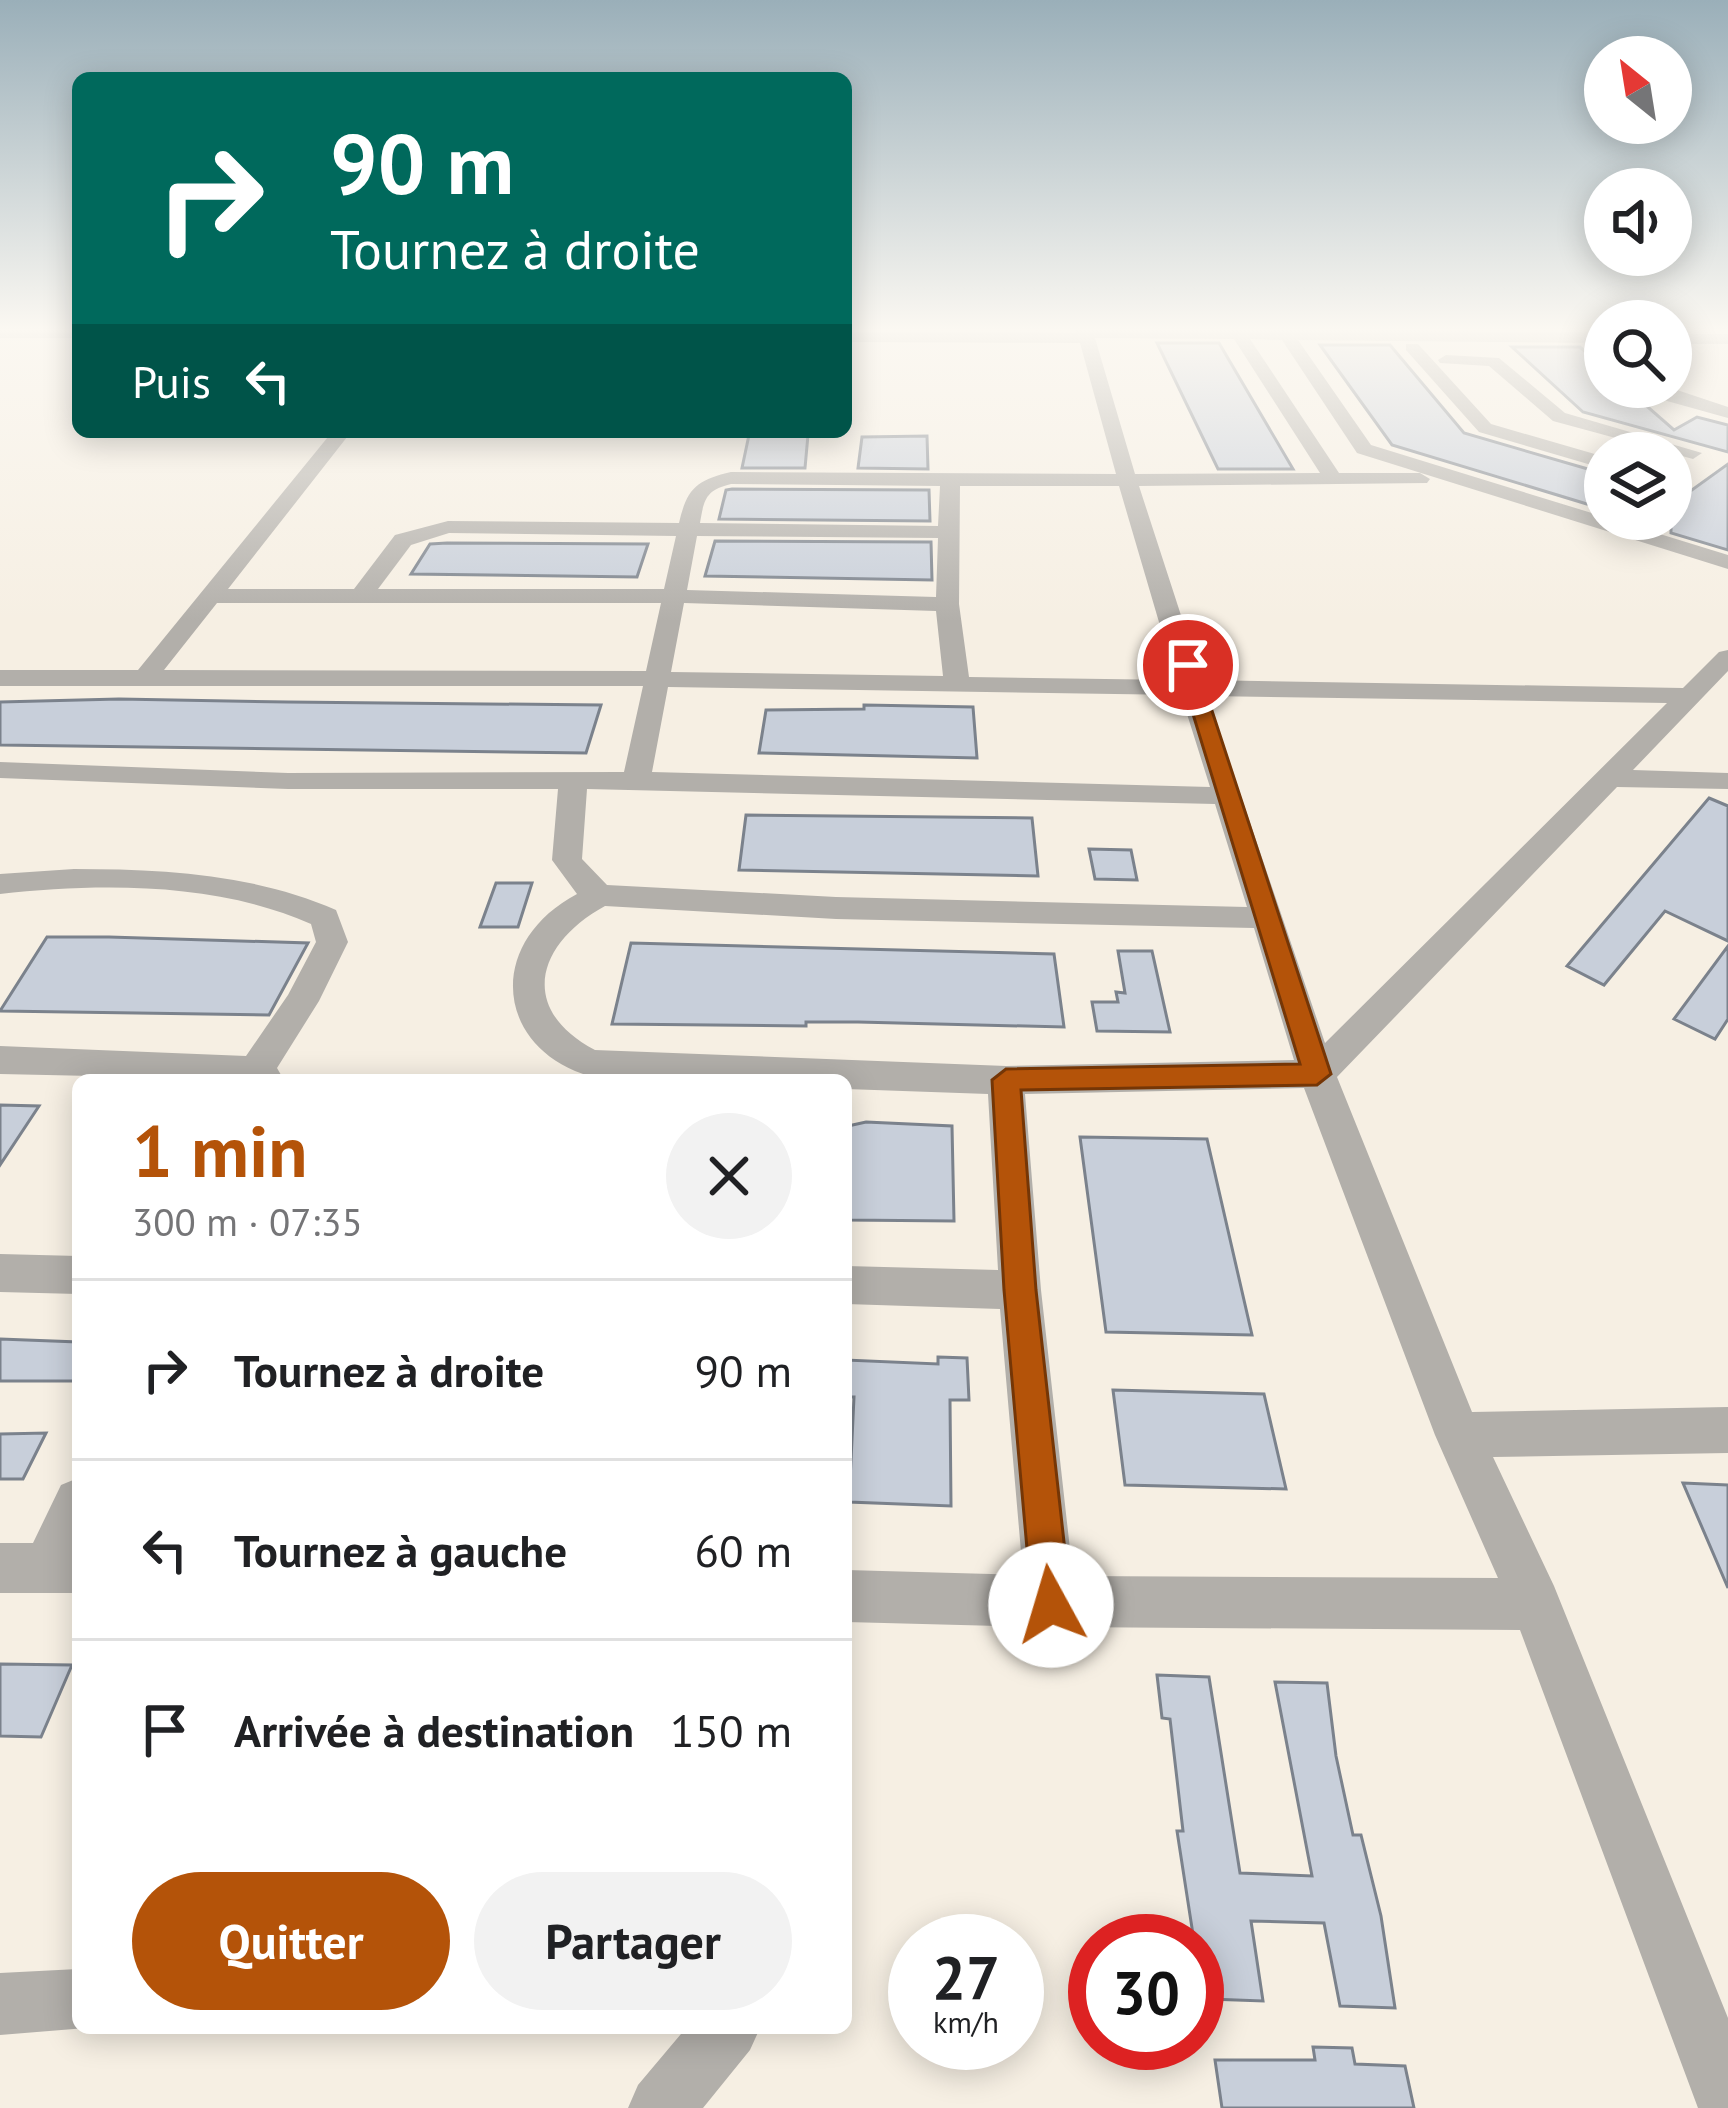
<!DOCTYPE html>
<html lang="fr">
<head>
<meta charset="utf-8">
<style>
	:root { --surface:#fff; --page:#f2f2f2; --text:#202124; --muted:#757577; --line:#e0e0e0; --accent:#b45309 }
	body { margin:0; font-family:"PT Sans",sans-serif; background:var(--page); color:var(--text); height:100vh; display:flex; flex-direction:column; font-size:45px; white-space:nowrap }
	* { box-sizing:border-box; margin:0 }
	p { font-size:39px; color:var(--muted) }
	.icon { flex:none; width:66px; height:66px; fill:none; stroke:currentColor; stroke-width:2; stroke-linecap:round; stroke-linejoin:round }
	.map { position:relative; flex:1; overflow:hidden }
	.side { position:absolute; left:72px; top:1074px; width:780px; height:960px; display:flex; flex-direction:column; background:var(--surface); border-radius:18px; box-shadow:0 6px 30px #0003 }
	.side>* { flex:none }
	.top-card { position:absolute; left:72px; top:72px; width:780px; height:366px; border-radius:18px; box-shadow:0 6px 30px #0003; background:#00695c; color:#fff; overflow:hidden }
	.needle { width:78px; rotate:330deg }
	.fabs { position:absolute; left:1584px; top:36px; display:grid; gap:24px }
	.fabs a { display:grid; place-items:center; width:108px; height:108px; border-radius:50%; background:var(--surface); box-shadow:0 6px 30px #0003; font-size:60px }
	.speed { position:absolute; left:888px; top:1914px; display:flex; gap:24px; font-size:60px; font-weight:700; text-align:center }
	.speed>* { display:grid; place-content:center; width:156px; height:156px; border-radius:50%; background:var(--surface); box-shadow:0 6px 30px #0003; line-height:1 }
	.speed small { font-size:30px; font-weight:400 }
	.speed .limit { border:18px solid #d22; background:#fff; color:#111 }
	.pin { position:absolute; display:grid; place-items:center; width:102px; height:102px; color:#fff; margin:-51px; border:6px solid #fff; border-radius:50%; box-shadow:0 3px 12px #0007 }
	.me { position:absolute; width:132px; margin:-66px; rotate:354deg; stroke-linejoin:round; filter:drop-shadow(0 0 9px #0008) }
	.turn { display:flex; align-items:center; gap:42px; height:252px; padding:0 60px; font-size:54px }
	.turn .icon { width:156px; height:156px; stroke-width:2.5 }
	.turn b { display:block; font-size:84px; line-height:102px }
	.then { display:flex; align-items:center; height:114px; padding:0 60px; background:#0003; gap:24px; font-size:45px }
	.round { display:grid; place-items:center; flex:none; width:126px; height:126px; border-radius:63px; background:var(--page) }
	.headline { display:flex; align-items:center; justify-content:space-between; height:204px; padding:0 60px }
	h1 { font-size:72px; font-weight:700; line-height:90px; color:var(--accent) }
	.action { display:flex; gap:24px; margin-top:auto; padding:24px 60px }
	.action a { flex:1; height:138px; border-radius:72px; background:var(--accent); color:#fff; font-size:48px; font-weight:700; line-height:138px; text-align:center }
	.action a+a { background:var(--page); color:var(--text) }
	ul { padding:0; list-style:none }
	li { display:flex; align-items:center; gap:36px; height:180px; padding:0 60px; border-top:3px solid var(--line) }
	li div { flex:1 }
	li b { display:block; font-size:45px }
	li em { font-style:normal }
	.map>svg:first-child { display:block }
</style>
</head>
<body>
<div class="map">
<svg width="1728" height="2108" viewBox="0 0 1728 2108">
	<rect width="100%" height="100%" fill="#f6efe3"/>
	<path fill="#c8cfda" stroke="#7b828c" stroke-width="3" d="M 1157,343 L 1219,343 L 1293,469 L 1218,469 Z
		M 1320,345 L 1390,345 L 1464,433 L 1605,474 L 1605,492 L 1587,504 L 1392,445 Z
		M 1512,347 L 1580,347 L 1605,369 L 1605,387 L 1625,387 L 1674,430 L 1697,417 L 1728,425 L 1728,452 L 1583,412 Z
		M 749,435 L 808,435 L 805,468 L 742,468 Z
		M 927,436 L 928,469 L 858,468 L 862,437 Z
		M 1728,464 L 1728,550 L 1671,533 L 1671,505 Z
		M 732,489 L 929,490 L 930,521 L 719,519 L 726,490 Z
		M 715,541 L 931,542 L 932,580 L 705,576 Z
		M 430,544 L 447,543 L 648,544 L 637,577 L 411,574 Z
		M 119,699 L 288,702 L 601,705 L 586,753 L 0,745 L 0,702 Z
		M 864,705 L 973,707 L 977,758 L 759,753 L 766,710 L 864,709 Z
		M 1709,798 L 1728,806 L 1728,941 L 1665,911 L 1604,985 L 1567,966 Z
		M 746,815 L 1032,818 L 1038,876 L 739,870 Z
		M 1089,849 L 1131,850 L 1137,880 L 1095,879 Z
		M 496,883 L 532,883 L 518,927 L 480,927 Z
		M 47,937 L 109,937 L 308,943 L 269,1015 L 0,1011 Z
		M 631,943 L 1054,954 L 1064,1027 L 858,1022 L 806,1022 L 806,1026 L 612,1024 Z
		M 1728,946 L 1728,1019 L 1715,1039 L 1674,1019 Z
		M 1118,951 L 1152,951 L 1170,1032 L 1097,1031 L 1092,1002 L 1118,1002 L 1116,992 L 1125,993 Z
		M 0,1105 L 39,1106 L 0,1165 Z
		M 866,1122 L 952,1126 L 954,1221 L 846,1220 L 848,1126 Z
		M 1080,1137 L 1207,1139 L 1252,1335 L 1106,1332 Z
		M 0,1339 L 78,1342 L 78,1381 L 0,1381 Z
		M 938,1357 L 967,1358 L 969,1400 L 950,1400 L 951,1506 L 849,1502 L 854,1397 L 846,1397 L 846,1360 L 938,1364 Z
		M 1113,1390 L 1264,1394 L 1286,1489 L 1125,1485 Z
		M 46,1433 L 23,1479 L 0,1479 L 0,1434 Z
		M 1683,1483 L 1728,1485 L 1728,1588 Z
		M 0,1664 L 72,1665 L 41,1737 L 0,1736 Z
		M 1157,1675 L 1209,1677 L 1240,1873 L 1312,1876 L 1275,1682 L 1327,1683 L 1336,1756 L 1353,1835 L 1361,1835 L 1381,1916 L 1395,2008 L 1340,2006 L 1324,1923 L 1251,1921 L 1263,2001 L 1209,1999 L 1204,1961 L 1197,1960 L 1194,1941 L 1177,1831 L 1183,1831 L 1170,1719 L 1162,1718 Z
		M 1313,2047 L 1352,2048 L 1355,2064 L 1405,2066 L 1414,2108 L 1222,2108 L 1215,2060 L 1315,2060 Z"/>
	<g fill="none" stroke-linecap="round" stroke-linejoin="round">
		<path fill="#b2afaa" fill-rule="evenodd" d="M 1075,327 L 1605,333 L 1605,343 L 1298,340 L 1371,445 L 1728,555 L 1728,569 L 1357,453 L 1282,340 L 1250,339 L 1339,473 L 1420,473 L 1430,479 L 1427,483 L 1139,486 L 1202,680 L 1683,688 L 1719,652 L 1728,650 L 1728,671 L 1633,770 L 1728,773 L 1728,789 L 1617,787 L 1337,1077 L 1472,1412 L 1728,1407 L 1728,1453 L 1493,1457 L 1554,1586 L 1728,2018 L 1728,2108 L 1698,2108 L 1520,1630 L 1060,1627 L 1051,1631 L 1041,1627 L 846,1622 L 846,1570 L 1023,1575 L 1000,1309 L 846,1304 L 846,1266 L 998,1270 L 988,1094 L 846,1089 L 846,1080 L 607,1080 C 497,1061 479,946 577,894 L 552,860 L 558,789 L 288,789 L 0,778 L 0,762 L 288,773 L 624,772 L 643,686 L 0,686 L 0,670 L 138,670 L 332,432 L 351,432 L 228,589 L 354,589 L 395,535 L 448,521 L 679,523 C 687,488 697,480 731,472 L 1116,474 L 1080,343 L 846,342 L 846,332 L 1077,333 ZM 1095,338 L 1234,339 L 1320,473 L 1135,474 ZM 731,484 L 940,486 L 938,526 L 700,523 C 704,499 706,490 731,484 ZM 960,486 L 1119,486 L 1176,680 L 969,677 L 959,604 ZM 449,533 L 676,536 L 664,589 L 378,589 L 411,545 ZM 697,536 L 938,538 L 936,597 L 687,590 ZM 217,603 L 661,603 L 646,671 L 164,670 ZM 684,603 L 936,611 L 943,676 L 671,672 ZM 668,687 L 1181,695 L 1210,787 L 652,772 ZM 1207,696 L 1667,703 L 1325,1043 ZM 587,789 L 1215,804 L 1247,907 L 836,897 L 607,885 L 582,859 ZM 605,906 L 836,919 L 1254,928 L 1294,1060 L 1006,1066 L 595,1050 C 517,1009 537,943 605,906 ZM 1304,1088 L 1435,1435 L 1498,1578 L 1073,1576 L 1041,1290 L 1025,1094 Z
			M 0,328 L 78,328 L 78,338 L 0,338 Z
			M 1671,334 L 1728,334 L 1728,344 L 1671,344 Z
			M 1406,344 L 1418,344 L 1491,424 L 1605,457 L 1605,469 L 1479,432 L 1406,350 Z
			M 1446,355 L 1499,358 L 1565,413 L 1702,453 L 1693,459 L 1553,421 L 1489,366 L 1440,363 L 1438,360 Z
			M 1646,387 L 1668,387 L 1728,407 L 1728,418 L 1667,401 Z
			M 74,869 C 163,869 254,874 336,910 L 348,942 L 319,1001 L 277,1068 L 284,1080 L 0,1074 L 0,1046 L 246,1056 L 288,995 L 316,942 L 311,924 C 217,882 100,883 0,894 L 0,874 Z
			M 0,1254 L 78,1256 L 78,1294 L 0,1292 Z
			M 78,1478 L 78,1593 L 0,1593 L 0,1543 L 33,1543 L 61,1485 Z
			M 78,1969 L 78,2028 L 86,2028 L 0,2035 L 0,1973 Z
			M 686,2028 L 760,2028 L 750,2050 L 703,2108 L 628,2108 L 638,2085 Z"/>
	</g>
	<linearGradient id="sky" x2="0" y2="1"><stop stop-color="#9aafb9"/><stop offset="0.53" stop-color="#fbf8f2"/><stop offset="1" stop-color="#fbf8f2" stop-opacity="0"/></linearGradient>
	<rect width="1728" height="622" fill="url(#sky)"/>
	<path fill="#b45309" stroke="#753606" stroke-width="3" d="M 1188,660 L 1197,665 L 1331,1074 L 1317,1085 L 1021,1090 L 1036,1290 L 1071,1605 L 1065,1619 L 1051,1624 L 1037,1619 L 1032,1605 L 1004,1290 L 992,1080 L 1006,1069 L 1300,1064 L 1178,665 Z"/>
</svg>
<div class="fabs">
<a><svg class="needle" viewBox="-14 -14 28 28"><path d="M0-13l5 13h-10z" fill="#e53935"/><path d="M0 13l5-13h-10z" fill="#757577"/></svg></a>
<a><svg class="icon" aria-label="sound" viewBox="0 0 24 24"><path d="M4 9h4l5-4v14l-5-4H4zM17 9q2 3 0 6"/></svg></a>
<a><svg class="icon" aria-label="search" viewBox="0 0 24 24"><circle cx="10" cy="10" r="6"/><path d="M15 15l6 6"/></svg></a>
<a><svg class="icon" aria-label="layers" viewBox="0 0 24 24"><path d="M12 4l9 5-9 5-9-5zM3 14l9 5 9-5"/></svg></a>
</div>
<div class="speed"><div>27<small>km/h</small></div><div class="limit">30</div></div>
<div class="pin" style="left:1188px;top:665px;background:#d93025"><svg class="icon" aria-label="arrive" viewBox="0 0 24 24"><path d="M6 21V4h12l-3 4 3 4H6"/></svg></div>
<svg class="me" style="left:1051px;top:1605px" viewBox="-20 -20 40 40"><circle r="19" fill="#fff"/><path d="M0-13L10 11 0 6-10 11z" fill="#b45309"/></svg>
<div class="top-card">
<div class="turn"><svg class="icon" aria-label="right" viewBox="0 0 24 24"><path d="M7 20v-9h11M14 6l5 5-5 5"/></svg><div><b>90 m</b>Tournez à droite</div></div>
<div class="then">Puis<svg class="icon" aria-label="left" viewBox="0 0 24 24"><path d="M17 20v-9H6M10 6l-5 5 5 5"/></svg></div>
</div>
<section class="side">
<div class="headline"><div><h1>1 min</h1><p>300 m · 07:35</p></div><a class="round"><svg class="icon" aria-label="close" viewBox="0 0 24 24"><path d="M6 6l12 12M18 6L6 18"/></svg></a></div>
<ul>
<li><svg class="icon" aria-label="right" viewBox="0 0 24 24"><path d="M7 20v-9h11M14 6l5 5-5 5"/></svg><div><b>Tournez à droite</b></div><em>90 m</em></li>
<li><svg class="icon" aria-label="left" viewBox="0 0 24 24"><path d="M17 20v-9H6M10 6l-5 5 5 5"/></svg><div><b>Tournez à gauche</b></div><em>60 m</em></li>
<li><svg class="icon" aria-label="arrive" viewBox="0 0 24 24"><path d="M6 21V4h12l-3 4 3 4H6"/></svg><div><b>Arrivée à destination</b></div><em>150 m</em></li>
</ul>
<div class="action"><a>Quitter</a><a>Partager</a></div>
</section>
</div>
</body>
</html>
